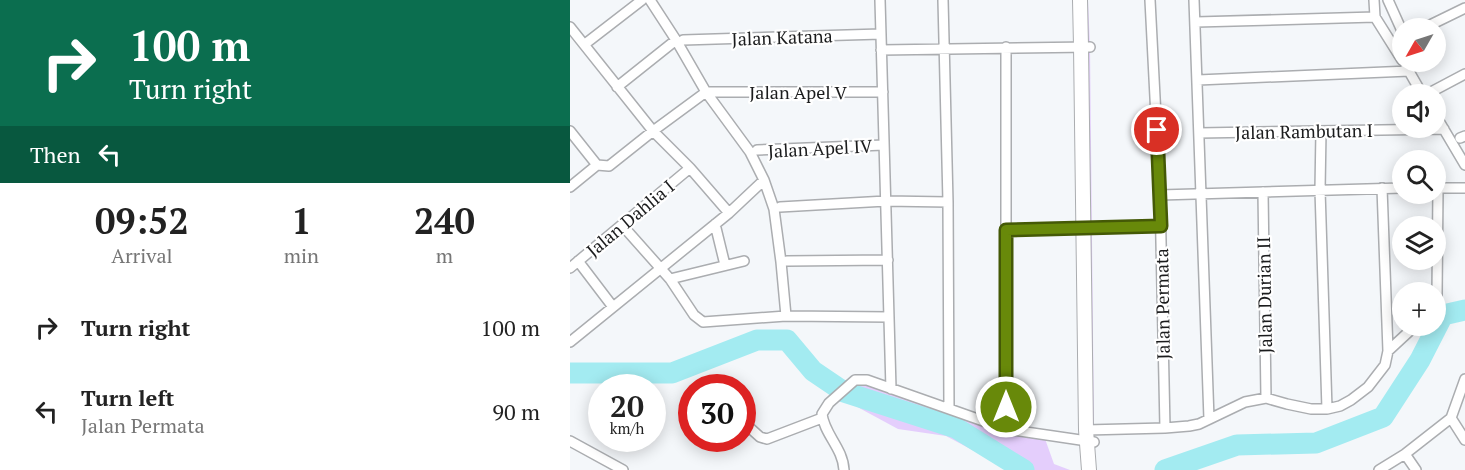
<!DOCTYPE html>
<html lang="en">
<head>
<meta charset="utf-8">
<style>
	:root { --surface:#fff; --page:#f6f6f6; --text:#222; --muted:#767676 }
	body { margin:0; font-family:"PT Serif",serif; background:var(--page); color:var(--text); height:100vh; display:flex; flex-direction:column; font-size:22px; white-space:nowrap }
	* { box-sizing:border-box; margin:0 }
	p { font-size:20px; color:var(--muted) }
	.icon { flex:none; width:33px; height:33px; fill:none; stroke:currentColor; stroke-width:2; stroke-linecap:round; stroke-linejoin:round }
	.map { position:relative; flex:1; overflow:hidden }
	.drawer { display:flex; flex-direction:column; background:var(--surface); width:570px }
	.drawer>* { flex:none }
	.banner { background:#0b6e4f; color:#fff; overflow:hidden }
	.needle { width:39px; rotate:231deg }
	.controls { position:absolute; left:822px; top:18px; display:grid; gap:12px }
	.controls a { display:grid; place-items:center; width:54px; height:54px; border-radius:50%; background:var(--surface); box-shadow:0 3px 15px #0003; font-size:30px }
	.speed { position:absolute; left:18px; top:374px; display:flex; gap:12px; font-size:30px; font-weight:700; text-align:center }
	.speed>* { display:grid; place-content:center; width:78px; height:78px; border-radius:50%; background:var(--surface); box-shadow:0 3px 15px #0003; line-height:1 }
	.speed small { font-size:15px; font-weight:400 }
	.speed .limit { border:9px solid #d22; background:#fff; color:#111 }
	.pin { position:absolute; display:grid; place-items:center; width:51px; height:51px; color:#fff; margin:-26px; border:3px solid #fff; border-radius:50%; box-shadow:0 2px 6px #0007 }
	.me { position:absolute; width:66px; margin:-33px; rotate:0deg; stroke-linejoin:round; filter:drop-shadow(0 0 4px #0008) }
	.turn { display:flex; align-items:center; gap:21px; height:126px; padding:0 30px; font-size:27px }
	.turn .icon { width:78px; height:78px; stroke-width:2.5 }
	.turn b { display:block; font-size:42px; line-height:51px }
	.then { display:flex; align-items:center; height:57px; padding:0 30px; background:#0003; gap:12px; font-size:22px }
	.eta { display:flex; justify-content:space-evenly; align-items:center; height:102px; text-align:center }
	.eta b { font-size:36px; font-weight:800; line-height:42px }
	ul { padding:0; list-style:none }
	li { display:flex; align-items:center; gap:18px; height:84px; padding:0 30px }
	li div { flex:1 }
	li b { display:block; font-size:22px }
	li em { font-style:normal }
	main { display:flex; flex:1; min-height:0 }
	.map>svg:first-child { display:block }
</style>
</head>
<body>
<main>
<section class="drawer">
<div class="banner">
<div class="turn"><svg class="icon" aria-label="right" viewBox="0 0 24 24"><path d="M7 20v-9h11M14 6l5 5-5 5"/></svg><div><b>100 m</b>Turn right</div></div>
<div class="then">Then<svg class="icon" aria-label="left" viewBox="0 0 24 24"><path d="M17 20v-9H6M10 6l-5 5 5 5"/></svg></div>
</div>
<div class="eta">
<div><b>09:52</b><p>Arrival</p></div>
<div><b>1</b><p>min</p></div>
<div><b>240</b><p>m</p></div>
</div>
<ul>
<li><svg class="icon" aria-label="right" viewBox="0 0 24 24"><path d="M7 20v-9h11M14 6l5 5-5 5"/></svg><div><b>Turn right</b></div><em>100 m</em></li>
<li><svg class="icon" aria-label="left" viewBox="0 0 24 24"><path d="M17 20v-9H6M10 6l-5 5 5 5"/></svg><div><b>Turn left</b><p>Jalan Permata</p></div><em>90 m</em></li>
</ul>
</section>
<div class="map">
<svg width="895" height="470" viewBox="0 0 895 470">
	<rect width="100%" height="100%" fill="#f4f7fa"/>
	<path fill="#e4cefc" d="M 510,0 L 518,0 L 520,47 L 524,430 L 516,429 Z
		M 285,380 L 474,436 L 484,464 L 500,470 L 440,470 L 376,436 L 328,429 L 267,396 Z"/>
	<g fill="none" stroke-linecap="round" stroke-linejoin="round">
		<path stroke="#a3ebf1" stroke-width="21" d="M 0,373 L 102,373 L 187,340 L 217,340 L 243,371 L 274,392 L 386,428 L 454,470
			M 595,470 L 667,445 L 746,443 L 813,417 L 850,360 L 873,315 L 895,310"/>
		<g stroke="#abadb0" stroke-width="12">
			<path id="street" d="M 80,0 L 106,40 L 136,92 L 180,152 L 194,180 L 204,209 L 211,262 L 216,316
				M 310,0 L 321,389
				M 373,0 L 378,202
				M 580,0 L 590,195 L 595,428
				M 624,0 L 639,419
				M 804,0 L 805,17 L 832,60
				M 818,0 L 832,31
				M 626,22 L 805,17
				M 0,27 L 83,131 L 120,168 L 159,213
				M 854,28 L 895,8
				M 113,40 L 311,34
				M 15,44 L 72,0
				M 311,50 L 520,47
				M 836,66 L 852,94
				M 628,80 L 839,71
				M 47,87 L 106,40
				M 861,92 L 895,74
				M 866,116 L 895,165
				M 0,131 L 27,165 L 0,187
				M 751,131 L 750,190 L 757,409
				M 629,133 L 874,129
				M 890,138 L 895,136
				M 187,150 L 314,145
				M 27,165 L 39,166 L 83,131 L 136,92 L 313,92
				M 866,188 L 895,188
				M 693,192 L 696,398
				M 590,195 L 832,188
				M 210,207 L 316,201 L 378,202 L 379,408
				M 145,224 L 155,265
				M 52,225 L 100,279 L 124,315 L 133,322 L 216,316 L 319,317
				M 436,230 L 591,226
				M 8,261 L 43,307
				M 217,261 L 318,260
				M 0,268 L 120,168
				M 100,279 L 174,261
				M 866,301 L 867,295 L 868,188
				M 0,342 L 159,213 L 194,180
				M 818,351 L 845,326
				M 881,418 L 895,440
				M 172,429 L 180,428 L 190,437 L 197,439 L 252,418
				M 436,429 L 436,47
				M 516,430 L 595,428 L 619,426 L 629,424 L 675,402 L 696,398 L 717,404 L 741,409 L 757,409 L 770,406 L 781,400 L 798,387 L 815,365 L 818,351 L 812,188
				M 0,441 L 53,470
				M 149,443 L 157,438
				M 835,454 L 846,470
				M 274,470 C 273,448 254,434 252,414 L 259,403 L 285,380 L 297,380 L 436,429 L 524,442
				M 809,470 L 835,454 L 881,418 L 895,379"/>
		</g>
		<g stroke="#abadb0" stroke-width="16">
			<path id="secondary" d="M 510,0 L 511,46 L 516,430 L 519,470"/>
		</g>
		<use href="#street" stroke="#fff" stroke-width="9"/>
		<use href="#secondary" stroke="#fff" stroke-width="14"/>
	</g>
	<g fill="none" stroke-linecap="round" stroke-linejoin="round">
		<g stroke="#445906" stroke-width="15">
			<path id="route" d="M 436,407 L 436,230 L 591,226 L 587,130"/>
		</g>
		<use href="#route" stroke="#68890a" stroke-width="10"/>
	</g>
	<g text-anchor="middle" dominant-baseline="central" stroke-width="4.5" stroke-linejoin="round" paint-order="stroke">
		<g font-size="18" fill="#1b1c1d" stroke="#fff">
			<text transform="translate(212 37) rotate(-2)">Jalan Katana</text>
			<text x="228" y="92">Jalan Apel V</text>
			<text transform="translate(734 131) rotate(-1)">Jalan Rambutan I</text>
			<text transform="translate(250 148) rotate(-3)">Jalan Apel IV</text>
			<text transform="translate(60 218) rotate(-40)">Jalan Dahlia I</text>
			<text transform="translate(694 295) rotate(-91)">Jalan Durian II</text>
			<text transform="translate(592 304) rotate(-91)">Jalan Permata</text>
		</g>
	</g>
</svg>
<div class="controls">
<a><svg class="needle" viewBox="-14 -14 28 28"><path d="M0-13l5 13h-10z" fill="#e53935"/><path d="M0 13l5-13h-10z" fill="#767676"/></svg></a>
<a><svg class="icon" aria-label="sound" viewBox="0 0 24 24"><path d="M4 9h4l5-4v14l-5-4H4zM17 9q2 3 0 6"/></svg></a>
<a><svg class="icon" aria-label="search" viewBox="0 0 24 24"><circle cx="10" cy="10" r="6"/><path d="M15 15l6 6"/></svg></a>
<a><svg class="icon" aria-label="layers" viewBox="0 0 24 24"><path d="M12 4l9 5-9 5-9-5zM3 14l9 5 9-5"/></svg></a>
<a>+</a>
</div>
<div class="speed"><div>20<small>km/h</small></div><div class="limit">30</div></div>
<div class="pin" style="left:587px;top:130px;background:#d93025"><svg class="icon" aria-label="arrive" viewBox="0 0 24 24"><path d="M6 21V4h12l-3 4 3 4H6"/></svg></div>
<svg class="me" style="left:436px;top:407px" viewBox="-20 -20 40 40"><circle r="17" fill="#68890a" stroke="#fff" stroke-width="3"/><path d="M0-11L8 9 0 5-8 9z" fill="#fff"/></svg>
</div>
</main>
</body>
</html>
